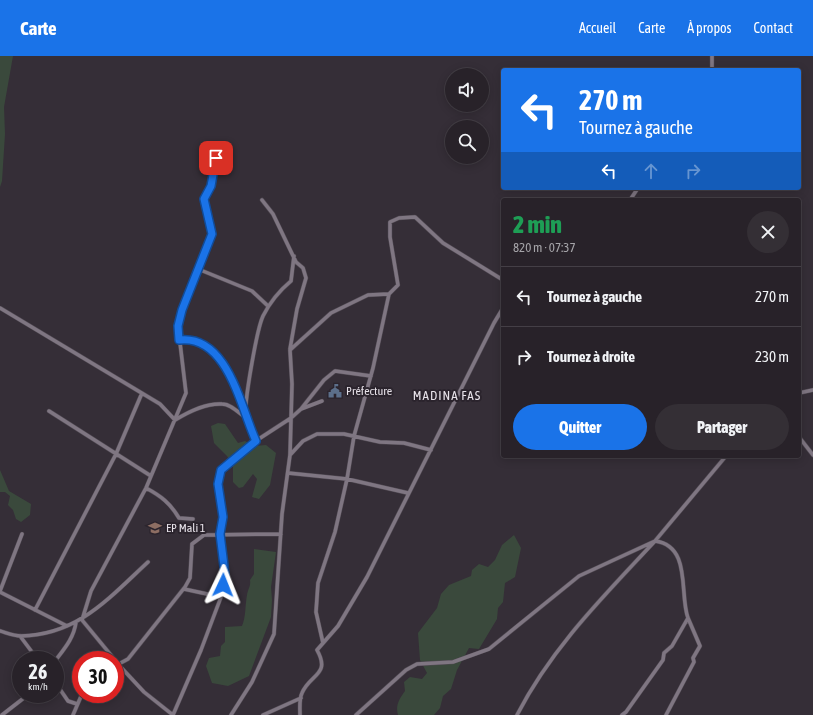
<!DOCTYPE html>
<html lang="fr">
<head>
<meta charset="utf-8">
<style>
	:root { --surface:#282229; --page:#342f35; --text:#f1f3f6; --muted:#a5a4a8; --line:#443f46; --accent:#1a73e8 }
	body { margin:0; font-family:"Asap Condensed",sans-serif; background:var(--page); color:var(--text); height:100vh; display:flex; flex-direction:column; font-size:15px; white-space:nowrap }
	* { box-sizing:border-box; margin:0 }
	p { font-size:13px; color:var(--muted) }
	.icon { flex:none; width:22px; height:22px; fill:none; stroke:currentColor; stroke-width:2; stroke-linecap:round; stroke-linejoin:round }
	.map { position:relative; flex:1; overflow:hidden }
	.drawer { position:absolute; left:501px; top:142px; width:300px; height:260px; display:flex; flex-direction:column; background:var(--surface); border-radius:4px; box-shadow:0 2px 10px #0003,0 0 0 1px var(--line) }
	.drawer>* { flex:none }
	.top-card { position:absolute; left:501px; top:12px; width:300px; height:122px; border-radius:4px; box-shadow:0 2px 10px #0003,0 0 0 1px var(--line); background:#1a73e8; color:#fff; overflow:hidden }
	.fabs { position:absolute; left:445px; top:12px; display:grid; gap:8px }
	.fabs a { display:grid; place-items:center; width:44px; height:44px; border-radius:50%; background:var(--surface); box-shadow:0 2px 10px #0003,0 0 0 1px var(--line); font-size:20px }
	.speed { position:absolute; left:12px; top:595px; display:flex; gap:8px; font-size:20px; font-weight:700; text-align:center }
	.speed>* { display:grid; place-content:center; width:52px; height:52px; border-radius:50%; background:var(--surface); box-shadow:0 2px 10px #0003,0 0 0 1px var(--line); line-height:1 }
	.speed small { font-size:10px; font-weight:400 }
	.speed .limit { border:6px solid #d22; background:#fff; color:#111 }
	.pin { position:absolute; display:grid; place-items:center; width:34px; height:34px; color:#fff; margin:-17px; border-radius:8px; box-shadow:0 2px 6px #0006 }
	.me { position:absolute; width:44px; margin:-22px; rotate:2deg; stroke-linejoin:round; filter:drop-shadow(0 0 3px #0008) }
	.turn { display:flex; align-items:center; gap:14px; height:84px; padding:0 12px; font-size:18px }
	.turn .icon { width:52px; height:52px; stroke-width:2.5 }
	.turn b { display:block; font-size:28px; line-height:34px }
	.lanes { display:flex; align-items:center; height:38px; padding:0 12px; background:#0003; justify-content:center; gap:20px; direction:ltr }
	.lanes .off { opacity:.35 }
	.round { display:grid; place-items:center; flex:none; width:42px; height:42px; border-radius:21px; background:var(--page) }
	.head { display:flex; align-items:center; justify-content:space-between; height:68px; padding:0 12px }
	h1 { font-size:24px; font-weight:800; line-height:30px; color:#1e9e55 }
	.cta { display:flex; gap:8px; margin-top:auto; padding:8px 12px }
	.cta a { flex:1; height:46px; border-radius:24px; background:var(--accent); color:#fff; font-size:16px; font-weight:800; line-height:46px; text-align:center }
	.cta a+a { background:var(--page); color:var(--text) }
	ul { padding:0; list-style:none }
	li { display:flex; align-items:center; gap:12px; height:60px; padding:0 12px; border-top:1px solid var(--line) }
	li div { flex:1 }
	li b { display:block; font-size:15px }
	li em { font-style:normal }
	header { display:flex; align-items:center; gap:24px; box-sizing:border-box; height:56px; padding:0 20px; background:var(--accent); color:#fff }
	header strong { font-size:19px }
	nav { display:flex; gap:22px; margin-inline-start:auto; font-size:14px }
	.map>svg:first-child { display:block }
</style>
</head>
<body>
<header>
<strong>Carte</strong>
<nav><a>Accueil</a><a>Carte</a><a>À propos</a><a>Contact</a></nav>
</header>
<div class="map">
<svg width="813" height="659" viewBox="0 0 813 659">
	<rect width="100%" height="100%" fill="#352e37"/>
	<path fill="#3a493c" d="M 0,0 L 13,0 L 4,51 L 5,78 L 2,125 L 0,131 Z
		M 218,367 L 225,368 L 238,387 L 245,385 L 255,390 L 266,389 L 276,397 L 270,429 L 259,443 L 252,441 L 257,423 L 253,418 L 243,431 L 239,432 L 233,426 L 233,411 L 227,400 L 214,387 L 211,370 Z
		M 0,414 L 9,435 L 31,448 L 30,459 L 21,466 L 16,463 L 13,454 L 8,449 L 10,440 L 5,436 L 0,436 Z
		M 514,479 L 521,492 L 515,521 L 505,527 L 503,546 L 498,552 L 497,563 L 479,593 L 469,592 L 457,614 L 451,633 L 443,640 L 440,652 L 434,659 L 398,659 C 395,649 400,642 405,635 L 404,626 L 410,621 L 422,623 L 427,617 L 420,604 L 418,577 L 437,552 L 441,538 L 449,529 L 471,520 L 472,514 L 479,508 L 488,511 L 495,504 L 502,489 Z
		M 254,493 L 276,496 L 271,531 L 272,544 L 271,561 L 249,620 L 228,630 L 212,627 L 206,610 L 209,602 L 220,600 L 221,590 L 225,586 L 225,571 L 242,570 C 246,560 245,550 247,539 C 248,533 251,530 250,524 L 254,518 Z"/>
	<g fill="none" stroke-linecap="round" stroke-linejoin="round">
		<g stroke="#524b54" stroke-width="4.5">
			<path id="minor" d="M 712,0 L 712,14
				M 262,144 L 273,158 L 296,206 L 303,212 L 306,222 L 297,253 L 290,293
				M 630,144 L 638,132
				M 198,213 L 252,235 L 268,250
				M 0,252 L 160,348 L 175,364 C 188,356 207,347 222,348 C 231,348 239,357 246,362
				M 179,284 C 199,281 220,298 229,315 C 235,326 239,339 244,350
				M 799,337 L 813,334
				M 301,353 L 324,324 L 335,315 L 371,320
				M 49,355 L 151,420
				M 799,381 L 813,399
				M 256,385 C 253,378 248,370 246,363 C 243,350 257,273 263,260 C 270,246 279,235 291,225 L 294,200
				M 290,399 L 303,385 L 317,378 L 344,378 L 380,386 L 404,387 L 431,394
				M 288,417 L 347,423 L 408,437
				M 146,432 C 161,440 170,447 179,462 L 193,463
				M 184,533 L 221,541
				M 0,535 L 22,478
				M 0,536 L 67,570
				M 35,554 L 116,398 L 142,337
				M 0,575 C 7,577 14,580 21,580 C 78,579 109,542 148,506
				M 20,580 L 38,604
				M 323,587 L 316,556 L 318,527 L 335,476 L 347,423 L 354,380 L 373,312 L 389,238
				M 115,604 L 82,564 L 91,535 L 146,432 L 186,337 L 178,270 L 182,254 L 212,178 L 205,143 L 211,130 L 216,101
				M 55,605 C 64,593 74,582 76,566
				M 117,607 L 144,636 L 173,659
				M 115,610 L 128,603 L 185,531 L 190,522 L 192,488 L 204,479 L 281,478
				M 55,626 L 68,645 L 77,648
				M 2,659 L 29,638
				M 73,659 L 82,638
				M 173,659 L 201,594 L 221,541 L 225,518 L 220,478 L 223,461 L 218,428 L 221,415 L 251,388 L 291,362 L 301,353 L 322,345
				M 231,659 L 252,626 L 274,578 L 282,458 L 290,399 L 292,328 L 290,294 L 331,257 L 368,239 L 389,238 L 398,229 L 390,181 L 390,166 L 399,162 L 415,161 L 443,187 L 503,224
				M 263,659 L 301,642
				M 300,659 C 300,652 299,643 302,637 C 310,618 331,619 317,594 L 338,570 L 367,521 L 494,267 L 503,252
				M 356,659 L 406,614 L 417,608 L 453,606 L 489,593 L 579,520 L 655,485 L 726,400
				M 517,659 C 552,591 604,540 655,485 C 692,490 679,538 688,562 L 672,590 L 664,597 L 663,604 L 626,656 L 622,659
				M 666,659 L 694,606 L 693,602 L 700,590 L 688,562"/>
		</g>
		<use href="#minor" stroke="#7f7682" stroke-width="3.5"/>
	</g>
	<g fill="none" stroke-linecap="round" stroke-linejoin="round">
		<g stroke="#114b97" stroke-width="10">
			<path id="route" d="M 216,102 L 211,130 L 204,143 L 212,178 L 182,254 L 178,270 L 179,284 C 228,278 241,353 256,385 L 221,414 L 218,428 L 223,461 L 220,478 L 225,518 L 223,529"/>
		</g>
		<use href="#route" stroke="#1a73e8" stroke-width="7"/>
	</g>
	<defs>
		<g id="civic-bare" transform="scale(1.08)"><path d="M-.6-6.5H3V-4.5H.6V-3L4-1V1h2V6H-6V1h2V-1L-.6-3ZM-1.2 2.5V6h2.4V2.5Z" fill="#5c6f8a" stroke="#2b242d" stroke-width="2.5" paint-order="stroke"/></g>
		<g id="school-bare" transform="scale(1.08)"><path d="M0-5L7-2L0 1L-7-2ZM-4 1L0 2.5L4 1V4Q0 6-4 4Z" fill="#8d6e63" stroke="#2b242d" stroke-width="2.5" paint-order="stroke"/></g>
	</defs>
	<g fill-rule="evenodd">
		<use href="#civic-bare" x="335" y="335"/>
		<use href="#school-bare" x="155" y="472"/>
	</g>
	<g text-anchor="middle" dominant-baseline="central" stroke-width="4" stroke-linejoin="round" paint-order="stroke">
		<g font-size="12" fill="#e7e2e9" stroke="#2b242d" text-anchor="start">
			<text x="346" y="335">Préfecture</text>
			<text x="166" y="472">EP Mali 1</text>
		</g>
		<g font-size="13" letter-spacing="1" fill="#e7e2e9" stroke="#2b242d">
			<text x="447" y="339">MADINA FAS</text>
		</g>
	</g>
</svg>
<div class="fabs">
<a><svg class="icon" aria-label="sound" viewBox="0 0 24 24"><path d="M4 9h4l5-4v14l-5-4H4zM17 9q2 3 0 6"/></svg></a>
<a><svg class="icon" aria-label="search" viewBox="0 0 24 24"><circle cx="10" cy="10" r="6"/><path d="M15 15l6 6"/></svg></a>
</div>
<div class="speed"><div>26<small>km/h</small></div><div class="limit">30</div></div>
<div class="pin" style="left:216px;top:102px;background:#d93025"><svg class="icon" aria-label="arrive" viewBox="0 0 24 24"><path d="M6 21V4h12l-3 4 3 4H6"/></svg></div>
<svg class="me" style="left:223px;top:529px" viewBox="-20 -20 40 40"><path d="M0-17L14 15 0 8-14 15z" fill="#1a73e8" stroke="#fff" stroke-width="4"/></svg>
<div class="top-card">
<div class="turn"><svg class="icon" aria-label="left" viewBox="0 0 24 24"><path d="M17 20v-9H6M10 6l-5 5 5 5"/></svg><div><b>270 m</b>Tournez à gauche</div></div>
<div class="lanes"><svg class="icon" aria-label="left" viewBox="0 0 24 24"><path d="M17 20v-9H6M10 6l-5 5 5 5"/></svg><svg class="icon off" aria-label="ahead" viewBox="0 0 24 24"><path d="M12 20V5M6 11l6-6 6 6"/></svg><svg class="icon off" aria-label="right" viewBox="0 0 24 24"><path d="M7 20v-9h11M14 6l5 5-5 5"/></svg></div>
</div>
<section class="drawer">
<div class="head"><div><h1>2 min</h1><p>820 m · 07:37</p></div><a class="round"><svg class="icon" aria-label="close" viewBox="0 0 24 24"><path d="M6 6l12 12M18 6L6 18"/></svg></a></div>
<ul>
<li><svg class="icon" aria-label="left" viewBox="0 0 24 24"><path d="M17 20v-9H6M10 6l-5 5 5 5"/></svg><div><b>Tournez à gauche</b></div><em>270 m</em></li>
<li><svg class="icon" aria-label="right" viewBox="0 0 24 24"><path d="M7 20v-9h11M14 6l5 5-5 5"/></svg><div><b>Tournez à droite</b></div><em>230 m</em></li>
</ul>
<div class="cta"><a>Quitter</a><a>Partager</a></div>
</section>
</div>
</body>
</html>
